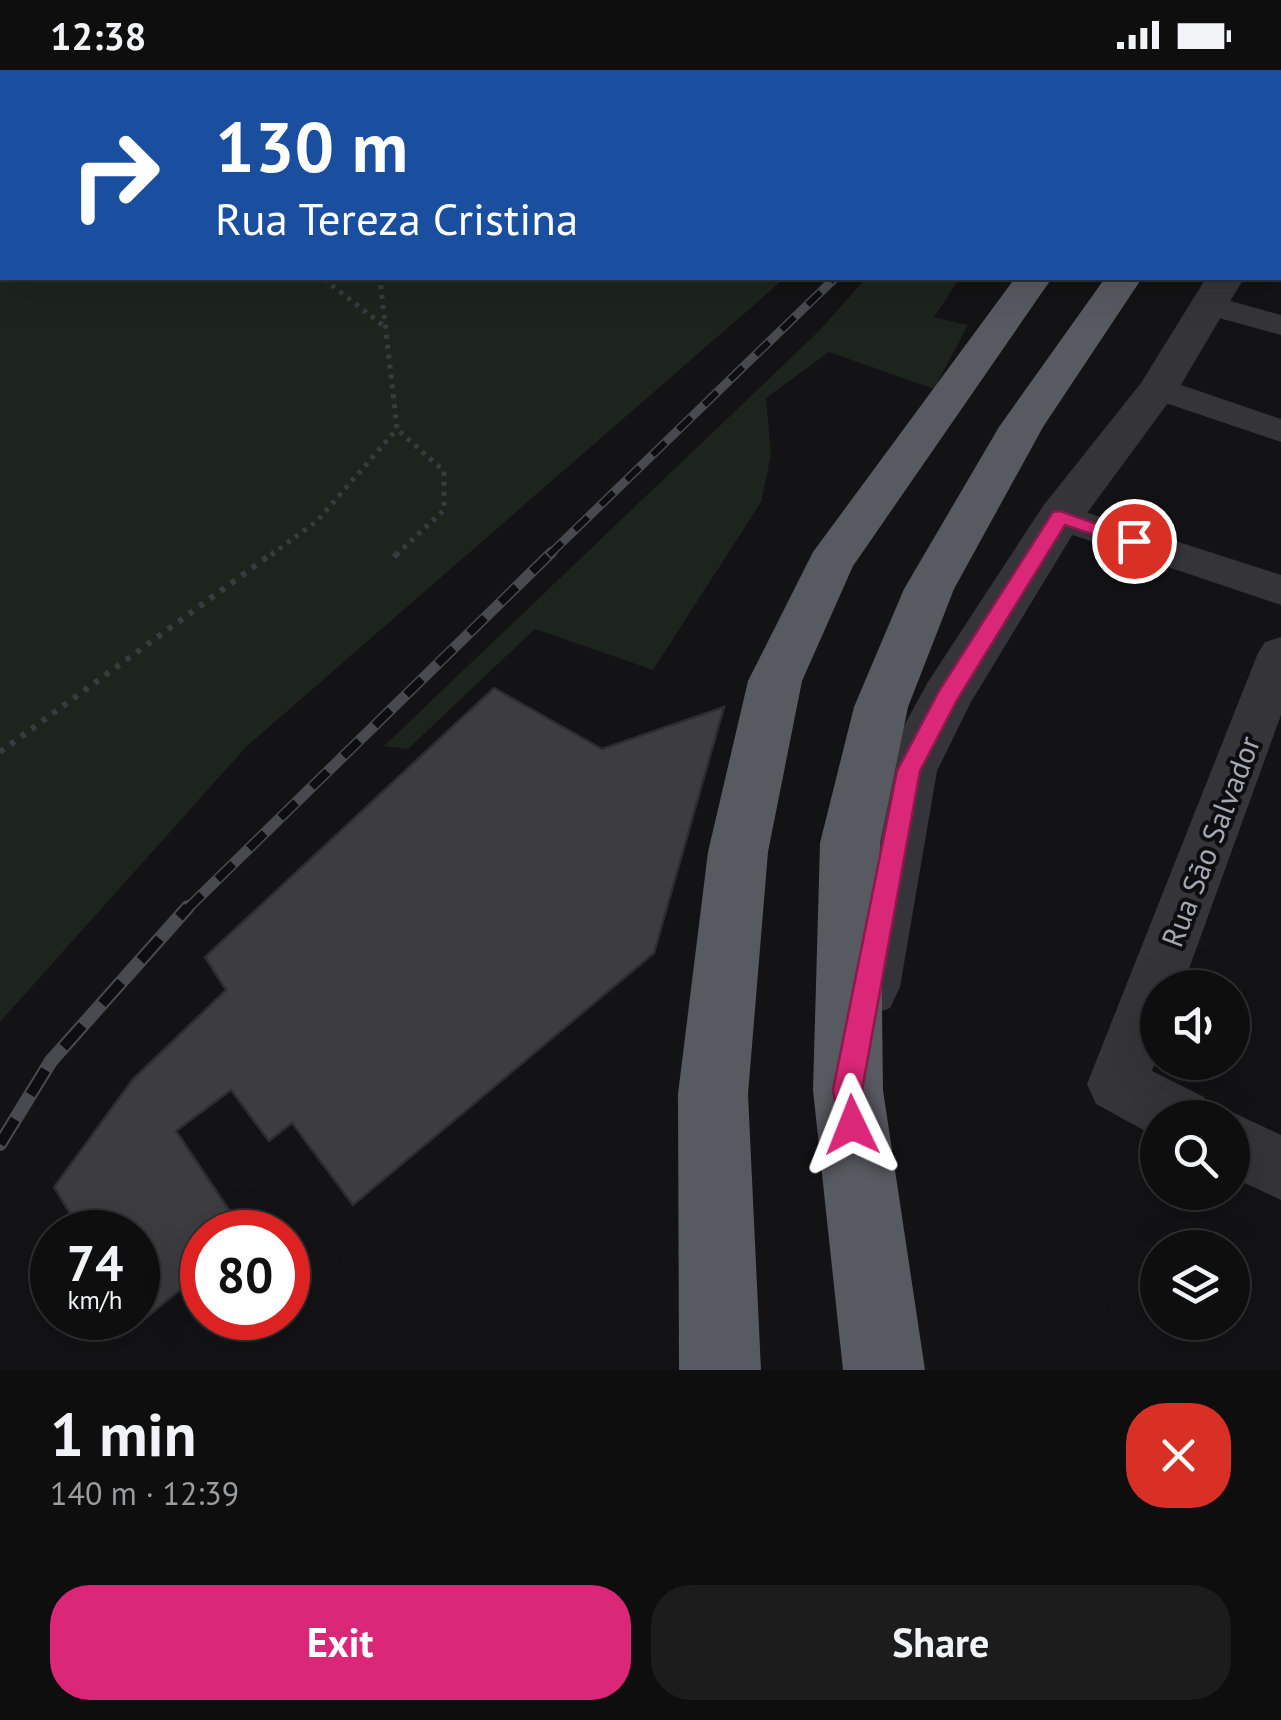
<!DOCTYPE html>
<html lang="en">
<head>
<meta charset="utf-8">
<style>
	:root { --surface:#0e0e0f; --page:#1c1c1d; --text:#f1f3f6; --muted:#9b9c9e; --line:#2e2e2f; --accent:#db2777 }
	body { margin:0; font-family:"PT Sans",sans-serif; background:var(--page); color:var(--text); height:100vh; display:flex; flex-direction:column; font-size:38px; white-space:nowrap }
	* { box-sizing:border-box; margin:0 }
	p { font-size:32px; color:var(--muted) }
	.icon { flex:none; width:55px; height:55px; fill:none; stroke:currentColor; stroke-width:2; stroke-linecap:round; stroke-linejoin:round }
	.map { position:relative; height:1300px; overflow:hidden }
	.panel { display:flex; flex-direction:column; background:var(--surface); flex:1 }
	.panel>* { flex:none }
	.banner { position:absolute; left:0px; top:0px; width:1282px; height:210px; box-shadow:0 10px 40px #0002,0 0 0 2px var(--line); background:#1a4fa0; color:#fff; overflow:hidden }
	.fabs { position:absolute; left:1140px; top:900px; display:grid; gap:20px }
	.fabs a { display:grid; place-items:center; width:110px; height:110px; border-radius:50%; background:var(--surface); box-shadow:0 10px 40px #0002,0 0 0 2px var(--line); font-size:50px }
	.speed { position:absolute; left:30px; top:1140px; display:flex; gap:20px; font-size:50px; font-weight:700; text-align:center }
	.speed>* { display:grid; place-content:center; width:130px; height:130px; border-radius:50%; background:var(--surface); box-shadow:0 10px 40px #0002,0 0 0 2px var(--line); line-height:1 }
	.speed small { font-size:25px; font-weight:400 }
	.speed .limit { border:15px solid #d22; background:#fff; color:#111 }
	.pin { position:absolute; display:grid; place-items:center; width:85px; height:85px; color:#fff; margin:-42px; border:5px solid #fff; border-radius:50%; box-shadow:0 2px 10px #0007 }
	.me { position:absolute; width:110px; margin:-55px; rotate:358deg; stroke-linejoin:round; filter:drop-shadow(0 0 8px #0008) }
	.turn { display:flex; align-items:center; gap:35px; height:210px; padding:0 50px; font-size:45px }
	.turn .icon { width:130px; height:130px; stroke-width:2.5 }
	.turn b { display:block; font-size:70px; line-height:85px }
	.round { display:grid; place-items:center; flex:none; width:105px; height:105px; border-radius:40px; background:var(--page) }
	.head { display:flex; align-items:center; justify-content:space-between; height:170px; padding:0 50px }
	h1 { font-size:60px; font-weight:700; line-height:75px }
	.action { display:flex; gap:20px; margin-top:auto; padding:20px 50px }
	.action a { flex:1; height:115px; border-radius:40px; background:var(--accent); color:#fff; font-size:40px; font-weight:700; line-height:115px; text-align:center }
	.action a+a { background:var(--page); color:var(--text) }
	.status { display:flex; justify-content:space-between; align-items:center; height:70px; padding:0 50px; background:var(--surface); direction:ltr }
	.status svg { height:28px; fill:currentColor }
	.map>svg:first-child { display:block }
</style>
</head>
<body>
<div class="status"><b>12:38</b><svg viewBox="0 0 49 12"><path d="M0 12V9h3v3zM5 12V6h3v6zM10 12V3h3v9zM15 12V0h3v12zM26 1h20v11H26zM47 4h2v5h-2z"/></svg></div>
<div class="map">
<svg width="1281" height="1300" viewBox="0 0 1281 1300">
	<rect width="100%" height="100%" fill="#131214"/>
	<path fill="#1d241e" d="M 0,0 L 841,2 L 2,2 L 2,208 L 785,208 L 246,677 L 0,952 Z
		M 866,208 L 960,208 L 934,247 L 968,255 L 934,319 L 829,282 L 766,328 L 771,385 L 761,432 L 653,600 L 535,559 L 408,679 L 384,676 L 819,261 Z"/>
	<path fill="#3d3d41" stroke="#2d2c30" stroke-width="2.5" d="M 494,618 L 602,679 L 724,637 L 654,883 L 353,1135 L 292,1053 L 269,1071 L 231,1020 L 176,1061 L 244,1162 L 202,1162 L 202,1202 L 136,1256 L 131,1248 L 138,1248 L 138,1162 L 81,1162 L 54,1117 L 133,1009 L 226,920 L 205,887 Z"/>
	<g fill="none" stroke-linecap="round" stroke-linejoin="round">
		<path stroke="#3a3b40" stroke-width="4" stroke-dasharray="2.5 5" stroke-linecap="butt" d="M 323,208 L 327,212"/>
		<path stroke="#3a3b40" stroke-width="5" stroke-dasharray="4 6" stroke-linecap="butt" d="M 324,209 L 385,257
			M 271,485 L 317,451 L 397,359 L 380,209
			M 396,485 L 444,440 L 444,401 L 397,359"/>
		<path stroke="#3a3b40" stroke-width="6" stroke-dasharray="5 8" stroke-linecap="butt" d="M 394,487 L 399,482
			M 0,682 L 274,482"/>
		<path fill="#343439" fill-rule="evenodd" d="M 1280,9 L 1281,9 L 1281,25 L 1280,25 Z
			M 1280,72 L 1281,72 L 1281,88 L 1280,88 Z
			M 1280,154 L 1281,154 L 1281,172 L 1280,172 Z
			M 1209,225 L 1281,245 L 1281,265 L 1197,242 L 1193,235 L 1197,228 Z
			M 1158,307 L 1281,349 L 1281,372 L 1145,326 L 1140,318 L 1145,310 Z
			M 1060,434 L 1281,505 L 1281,535 L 1046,456 L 1040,447 L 1046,438 Z
			M 1281,567 L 1281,645 L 1182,918 L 1158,918 L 1158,985 L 1152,1001 L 1204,1027 L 1213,1048 L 1158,1048 L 1158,1068 L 1096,1034 L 1087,1014 L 1258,583 L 1265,572 Z
			M 1232,1042 L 1281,1065 L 1281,1130 L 1232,1107 L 1232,1048 L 1219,1048 Z"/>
		<path fill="#343439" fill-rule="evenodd" d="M 1232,0 L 1260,0 L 1260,2 L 1232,2 Z
			M 1206,208 L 1244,208 L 1179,318 L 1079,454 L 971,632 L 937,701 L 900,917 L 890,938 L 867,947 L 844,938 L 834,917 L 879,701 L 928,612 L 1043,436 L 1141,313 Z"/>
		<path fill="#585a61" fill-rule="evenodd" d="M 1129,0 L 1157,0 L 1157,2 L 1129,2 Z
			M 1196,0 L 1224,0 L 1224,2 L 1196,2 Z
			M 1015,208 L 1052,208 L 853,496 L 802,611 L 768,782 L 748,1024 L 761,1300 L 679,1300 L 678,1024 L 708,782 L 748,611 L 813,482 Z
			M 1105,208 L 1142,208 L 1043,357 L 954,519 L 908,637 L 880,773 L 883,1020 L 925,1300 L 843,1300 L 813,1020 L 820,773 L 854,637 L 904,519 L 999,357 Z"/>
		<g stroke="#494a50" stroke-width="8">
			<path id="rail-far3" d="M 831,212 L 835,208"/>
		</g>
		<g stroke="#494a50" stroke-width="9">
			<path id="rail-far2" d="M 549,485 L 834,209"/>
		</g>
		<g stroke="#494a50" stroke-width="11">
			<path id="rail-far1" d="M 186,840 L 552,482"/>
		</g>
		<g stroke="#494a50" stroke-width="14">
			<path id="rail" d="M 0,1074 L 51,991 L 188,837"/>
		</g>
		<use href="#rail-far3" stroke="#0e0d0f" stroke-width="5" stroke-dasharray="14" stroke-linecap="butt"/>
		<use href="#rail-far2" stroke="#0e0d0f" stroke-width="6" stroke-dasharray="18" stroke-linecap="butt"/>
		<use href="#rail-far1" stroke="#0e0d0f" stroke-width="8" stroke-dasharray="22" stroke-linecap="butt"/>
		<use href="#rail" stroke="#0e0d0f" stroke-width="10" stroke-dasharray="29" stroke-linecap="butt"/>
	</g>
	<path fill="#db2777" stroke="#8e194d" stroke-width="2.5" d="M 1060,441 L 1144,471 L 1134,478 L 1065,455 L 957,630 L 920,701 L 862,1020 L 867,1055 L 863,1065 L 852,1069 L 842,1065 L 833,1020 L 897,701 L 939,621 L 1053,442 Z"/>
	<g text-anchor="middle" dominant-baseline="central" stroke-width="8" stroke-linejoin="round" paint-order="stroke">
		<g font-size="30" fill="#a4a8b5" stroke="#0e0d0f">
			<text transform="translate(1210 771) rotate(-69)">Rua São Salvador</text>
		</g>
	</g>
</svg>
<div class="fabs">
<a><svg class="icon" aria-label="sound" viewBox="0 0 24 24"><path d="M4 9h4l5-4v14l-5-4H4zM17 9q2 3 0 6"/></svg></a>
<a><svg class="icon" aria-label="search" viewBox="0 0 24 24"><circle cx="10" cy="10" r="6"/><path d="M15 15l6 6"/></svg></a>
<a><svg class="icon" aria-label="layers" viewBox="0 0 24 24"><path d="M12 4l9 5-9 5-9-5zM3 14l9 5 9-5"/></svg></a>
</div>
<div class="speed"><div>74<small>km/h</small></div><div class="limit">80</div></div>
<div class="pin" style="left:1134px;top:471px;background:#d93025"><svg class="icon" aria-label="arrive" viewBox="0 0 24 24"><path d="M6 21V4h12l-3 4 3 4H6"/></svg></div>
<svg class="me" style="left:852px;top:1055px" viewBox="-20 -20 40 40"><path d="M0-17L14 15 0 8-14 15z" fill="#db2777" stroke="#fff" stroke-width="4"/></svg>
<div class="banner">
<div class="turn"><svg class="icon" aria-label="right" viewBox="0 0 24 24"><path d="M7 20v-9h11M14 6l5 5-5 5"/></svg><div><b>130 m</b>Rua Tereza Cristina</div></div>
</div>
</div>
<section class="panel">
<div class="head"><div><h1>1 min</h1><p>140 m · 12:39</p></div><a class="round" style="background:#d93025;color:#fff"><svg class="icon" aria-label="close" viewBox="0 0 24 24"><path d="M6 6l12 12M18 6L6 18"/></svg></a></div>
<div class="action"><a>Exit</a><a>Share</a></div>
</section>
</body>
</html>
